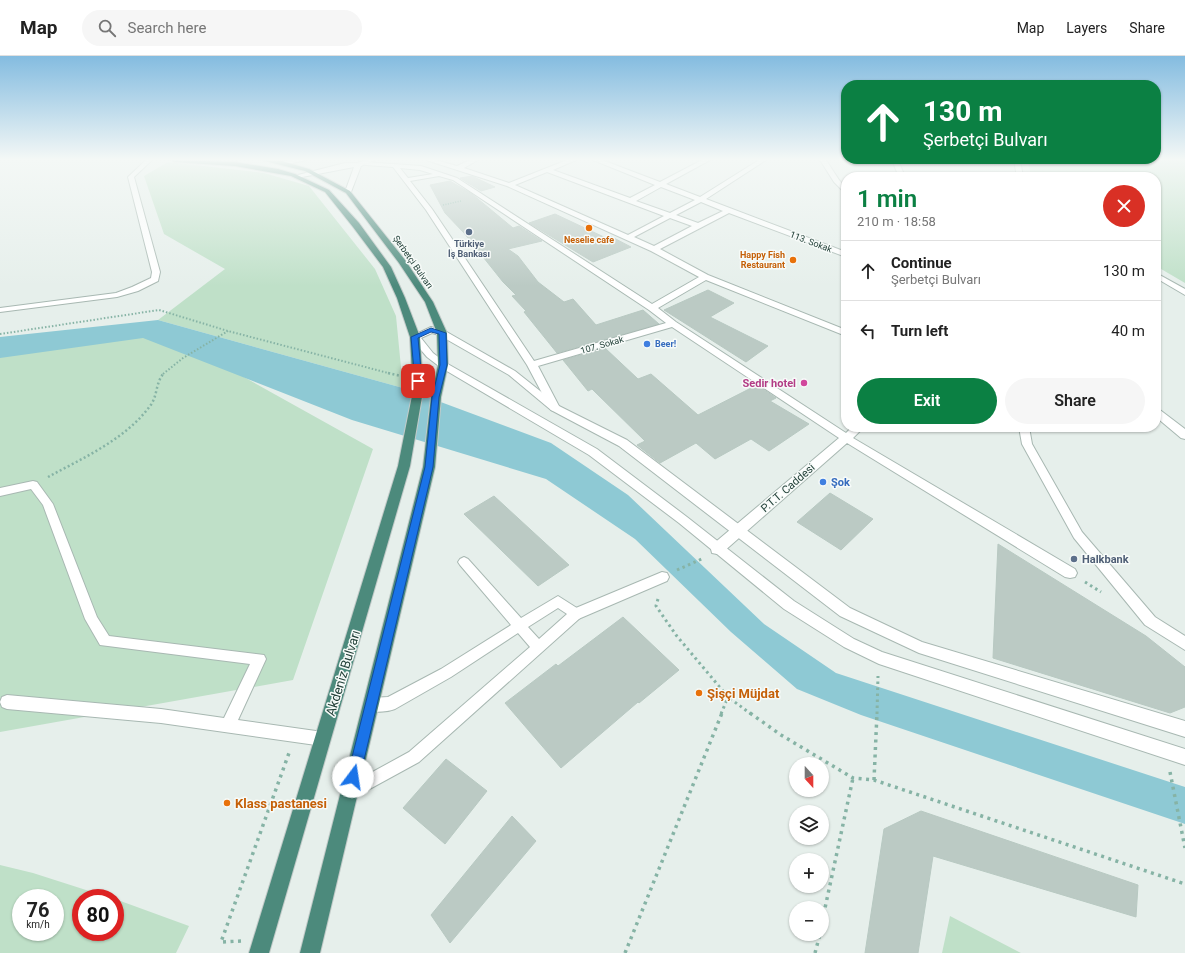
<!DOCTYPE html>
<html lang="en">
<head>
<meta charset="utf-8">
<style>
	:root { --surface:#fff; --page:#f6f6f6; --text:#222; --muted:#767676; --line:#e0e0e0; --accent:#0b8043 }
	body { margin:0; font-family:Roboto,sans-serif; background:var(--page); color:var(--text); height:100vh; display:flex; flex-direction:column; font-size:15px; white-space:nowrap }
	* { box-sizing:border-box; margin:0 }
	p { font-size:13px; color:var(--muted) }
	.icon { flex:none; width:22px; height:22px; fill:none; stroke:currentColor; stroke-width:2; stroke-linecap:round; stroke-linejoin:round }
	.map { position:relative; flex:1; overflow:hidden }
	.details { position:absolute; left:841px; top:116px; width:320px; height:260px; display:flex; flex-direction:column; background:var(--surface); border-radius:16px; box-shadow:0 1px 3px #0004 }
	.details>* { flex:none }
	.top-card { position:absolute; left:841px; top:24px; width:320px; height:84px; border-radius:16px; box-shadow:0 1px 3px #0004; background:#0b8043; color:#fff; overflow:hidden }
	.needle { width:26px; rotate:159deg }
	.tools { position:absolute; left:789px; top:701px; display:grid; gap:8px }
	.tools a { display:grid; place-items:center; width:40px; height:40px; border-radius:50%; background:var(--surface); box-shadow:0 1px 3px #0004; font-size:20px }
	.speed { position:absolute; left:12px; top:833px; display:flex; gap:8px; font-size:20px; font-weight:700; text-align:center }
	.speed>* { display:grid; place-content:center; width:52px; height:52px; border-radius:50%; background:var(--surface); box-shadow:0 1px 3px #0004; line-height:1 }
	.speed small { font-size:10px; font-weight:400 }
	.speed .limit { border:6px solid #d22; background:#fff; color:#111 }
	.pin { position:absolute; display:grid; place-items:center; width:34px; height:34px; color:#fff; margin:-17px; border-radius:8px; box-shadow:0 2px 6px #0006 }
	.me { position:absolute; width:44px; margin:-22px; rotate:14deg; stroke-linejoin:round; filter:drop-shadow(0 0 3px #0008) }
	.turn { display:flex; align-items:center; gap:14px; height:84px; padding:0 16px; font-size:18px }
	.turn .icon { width:52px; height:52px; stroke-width:2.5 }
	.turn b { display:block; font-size:28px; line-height:34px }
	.round { display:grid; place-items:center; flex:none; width:42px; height:42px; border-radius:21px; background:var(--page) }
	.overview { display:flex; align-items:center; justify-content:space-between; height:68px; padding:0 16px }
	h1 { font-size:24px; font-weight:600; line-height:30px; color:var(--accent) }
	.button { display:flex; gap:8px; margin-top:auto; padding:8px 16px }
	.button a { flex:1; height:46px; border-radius:24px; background:var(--accent); color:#fff; font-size:16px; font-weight:600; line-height:46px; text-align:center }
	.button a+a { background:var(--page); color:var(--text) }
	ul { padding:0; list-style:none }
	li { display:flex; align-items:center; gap:12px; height:60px; padding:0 16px; border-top:1px solid var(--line) }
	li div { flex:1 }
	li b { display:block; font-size:15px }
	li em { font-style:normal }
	header { display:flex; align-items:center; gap:24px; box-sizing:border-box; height:56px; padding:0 20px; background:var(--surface); border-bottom:1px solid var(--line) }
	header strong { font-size:19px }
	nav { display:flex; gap:22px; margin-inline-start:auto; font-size:14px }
	.search { width:280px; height:36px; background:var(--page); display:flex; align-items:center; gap:10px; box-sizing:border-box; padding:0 14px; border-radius:22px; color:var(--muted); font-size:15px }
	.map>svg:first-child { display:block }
</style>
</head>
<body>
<header>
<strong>Map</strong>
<div class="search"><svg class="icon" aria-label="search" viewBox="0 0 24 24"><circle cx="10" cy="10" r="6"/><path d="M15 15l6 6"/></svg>Search here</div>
<nav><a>Map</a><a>Layers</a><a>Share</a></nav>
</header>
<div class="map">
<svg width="1185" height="897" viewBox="0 0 1185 897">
	<rect width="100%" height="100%" fill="#e6efeb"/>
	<path fill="#bfe0c8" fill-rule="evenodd" d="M 1028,104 L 1185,104 L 1185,227 L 1156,210 L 1156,121 L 1031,121 Z
		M 168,106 L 264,117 L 309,130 L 375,213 L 396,260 L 403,332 L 158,264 L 225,213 L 164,178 L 144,120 Z
		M 130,278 L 197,295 L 373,393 L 293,624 L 0,676 L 0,294 Z
		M 0,809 L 33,817 L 111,842 L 81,842 L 81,876 L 115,876 L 115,843 L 189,870 L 176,897 L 0,897 ZM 21,842 L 55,842 L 55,876 L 21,876 Z
		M 950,860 L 1021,897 L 942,897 Z"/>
	<path fill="#8ec9d4" d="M 158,264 L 403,332 L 551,387 L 628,439 L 764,568 L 836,617 L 1185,731 L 1185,768 L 861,659 L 797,633 L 731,576 L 635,483 L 546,423 L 352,364 L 143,282 L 0,302 L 0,281 Z"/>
	<path fill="#bbcac4" stroke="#b8c9c2" d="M 472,120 L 474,121 L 495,131 L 481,135 L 460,122 Z
		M 450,125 L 472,138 L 513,172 L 519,170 L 542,185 L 508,193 L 518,200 L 538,226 L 564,246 L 573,243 L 596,269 L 643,254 L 659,268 L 557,297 L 524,256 L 526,255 L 512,240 L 516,239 L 503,226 L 464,177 L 445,157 L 430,129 Z
		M 555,158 L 606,182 L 610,180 L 631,191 L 593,206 L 529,167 Z
		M 708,234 L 734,247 L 710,261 L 768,290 L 746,306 L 664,254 Z
		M 605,292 L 638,323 L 651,318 L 698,359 L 757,329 L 776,342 L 770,345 L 809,368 L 769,395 L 751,383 L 715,403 L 696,387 L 660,407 L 637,389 L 645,385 L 592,333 L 588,335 L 563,304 Z
		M 830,437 L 873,463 L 841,494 L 797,466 Z
		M 494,440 L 569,509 L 538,530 L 464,458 Z
		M 998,488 L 1146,580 L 1185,611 L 1185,651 L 1170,657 L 993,602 Z
		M 623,561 L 679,614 L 639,647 L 638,646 L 561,712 L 505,647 L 556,608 L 558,610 Z
		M 446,703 L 487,735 L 445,788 L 403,752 Z
		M 921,755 L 1138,829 L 1136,861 L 933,800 L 918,897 L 865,897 L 884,773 Z
		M 512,760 L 536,785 L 450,887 L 431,859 Z"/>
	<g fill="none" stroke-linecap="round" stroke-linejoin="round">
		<g stroke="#a8b8b2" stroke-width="2">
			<path id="service" d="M 146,104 L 152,104 L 134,121 L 160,216 L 158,225 L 138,235 L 117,241 L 0,256 L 0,252 L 116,237 L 132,231 L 151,222 L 152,216 L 128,121 Z
				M 33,425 L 37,426 L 53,448 L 97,561 L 109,580 L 264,599 L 266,603 L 238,664 L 323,676 L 328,678 L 330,683 L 328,688 L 323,690 L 161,667 L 7,653 L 2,651 L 0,646 L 2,641 L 7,639 L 161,653 L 224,662 L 250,608 L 100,589 L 85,563 L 43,449 L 31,433 L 0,440 L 0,432 Z
				M 464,501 L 468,503 L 521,562 L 558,540 L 580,554 L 582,558 L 580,562 L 419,706 L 355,741 L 350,744 L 345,741 L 342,736 L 345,731 L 409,696 L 530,591 L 518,577 L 451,621 L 395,653 C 387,656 374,657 366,654 L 364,649 L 366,644 L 371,642 L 388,641 L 441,613 L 511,569 L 460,509 L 458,506 L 460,503 ZM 558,552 L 567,558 L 539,583 L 528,571 Z"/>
		</g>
		<g stroke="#a8b8b2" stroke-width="2">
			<path id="minor" d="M 290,104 L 307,104 L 282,109 L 279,107 Z
				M 426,104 L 436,104 L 457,110 L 470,104 L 478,104 L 464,112 L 509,127 L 567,104 L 576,104 L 553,114 L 630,142 L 655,129 L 593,104 L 602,104 L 660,126 L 702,104 L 710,104 L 666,128 L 700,141 L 759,104 L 766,104 L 706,143 L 846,196 L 846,201 L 729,157 L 660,193 L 708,219 L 846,274 L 846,280 L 706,224 L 658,252 L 676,266 L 846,377 L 852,371 L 864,371 L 853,382 L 1075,513 L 1077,517 L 1075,521 L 1070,522 L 1065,521 L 847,387 L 722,497 L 717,498 L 712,497 L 711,493 L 712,489 L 839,382 L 672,271 L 538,310 L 560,352 L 555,355 L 551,354 L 527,309 L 426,154 L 393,111 L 366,109 L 363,107 L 364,106 L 421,110 L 457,122 L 652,248 L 699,221 L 651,195 L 507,130 ZM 400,112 L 420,114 L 433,118 L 408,122 ZM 547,116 L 664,160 L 628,179 L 515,129 ZM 439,120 L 453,124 L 649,254 L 666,267 L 534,305 L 432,153 L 410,125 ZM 661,131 L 695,144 L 670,157 L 636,145 ZM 701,146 L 723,155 L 698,167 L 676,159 ZM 670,162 L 692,170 L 654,190 L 634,181 Z
				M 820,104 L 826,104 L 839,124 L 846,132 L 846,138 L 834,126 Z
				M 892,104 L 898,104 L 905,121 L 899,121 Z
				M 1014,104 L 1020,104 L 1023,121 L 1017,121 Z
				M 1156,217 L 1185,233 L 1185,239 L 1156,222 Z
				M 1156,353 L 1160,354 L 1185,373 L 1185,383 L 1181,382 L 1156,361 Z
				M 1019,371 L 1029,371 L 1032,388 L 1082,476 L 1155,561 L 1185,580 L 1185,594 L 1145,569 L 1074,482 L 1022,388 Z
				M 662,516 L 667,517 L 669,521 L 667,525 L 576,564 L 571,562 L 569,558 L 571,554 Z"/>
		</g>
		<g stroke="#a8b8b2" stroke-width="2">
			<path id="tertiary" d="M 366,104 L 375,104 L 361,110 L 351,136 L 348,138 L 345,136 L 354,111 L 297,122 L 294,120 L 345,107 L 357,107 Z
				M 431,271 L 445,275 L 515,315 L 559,350 L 627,384 L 850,552 L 922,586 L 1185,665 L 1185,681 L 919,597 L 840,560 L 619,390 L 551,354 L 509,319 L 439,279 L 432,277 L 421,282 L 433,297 L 446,307 L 597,393 L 687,461 L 794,545 L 854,583 L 882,596 L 1185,693 L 1185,709 L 879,608 L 844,591 L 784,553 L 679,467 L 589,399 L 440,311 L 427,301 L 410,281 Z"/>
		</g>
		<g stroke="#c2cac8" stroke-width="2">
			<path id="trunk" d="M 171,104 L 235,106 L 278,113 L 295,118 L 329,134 L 359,167 L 391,211 L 405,242 L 420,281 L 423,335 L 410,410 L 269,897 L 249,897 L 398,410 L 413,335 L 410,281 L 397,242 L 383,211 L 353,171 L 325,136 L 291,120 L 235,110 L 174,106 Z
				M 261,104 L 282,105 L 309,113 L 350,135 L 405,204 L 433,246 L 447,277 L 448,309 L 441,341 L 435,411 L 320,897 L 300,897 L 423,411 L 431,341 L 438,309 L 437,277 L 425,246 L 399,207 L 346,137 L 305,115 Z"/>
		</g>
		<path stroke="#86b3a5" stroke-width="1.5" stroke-dasharray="1 1.5" stroke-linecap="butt" d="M 443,149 L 461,145"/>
		<path stroke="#86b3a5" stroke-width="2" stroke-dasharray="1.5 2" stroke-linecap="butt" d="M 0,278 L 159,254 L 228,275 L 392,318
			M 163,318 L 183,302 L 228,275"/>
		<path stroke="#86b3a5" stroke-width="2.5" stroke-dasharray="2 2.5" stroke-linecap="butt" d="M 388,317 L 401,320
			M 48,421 C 83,402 126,383 150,350 C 158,340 155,327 164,317"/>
		<path stroke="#86b3a5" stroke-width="3" stroke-dasharray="2.5 3.5" stroke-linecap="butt" d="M 677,514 L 704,502
			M 1085,526 L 1101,536
			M 658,543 L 656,550 L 676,579 L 728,641 L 751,658
			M 721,658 L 728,641
			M 877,658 L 878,620"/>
		<path stroke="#86b3a5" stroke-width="3.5" stroke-dasharray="3 4.5" stroke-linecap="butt" d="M 750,657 L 781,679 L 853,722 L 874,724 L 1185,828
			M 1170,716 L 1185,792
			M 874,724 L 877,657
			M 822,866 L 853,722
			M 241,885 L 221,886 L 289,697
			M 625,897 L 722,657
			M 815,897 L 820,878"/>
		<use href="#service" fill="#fff" fill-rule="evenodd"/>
		<use href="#minor" fill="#fff" fill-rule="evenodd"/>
		<use href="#tertiary" fill="#fff" fill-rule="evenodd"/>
		<use href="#trunk" fill="#4c8a7c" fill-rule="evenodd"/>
	</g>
	<linearGradient id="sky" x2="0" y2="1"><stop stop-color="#84bce0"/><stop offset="0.45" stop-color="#f4f8f6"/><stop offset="1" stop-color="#f4f8f6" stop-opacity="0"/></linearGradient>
	<rect width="1185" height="230" fill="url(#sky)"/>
	<path fill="#1a73e8" stroke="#114b97" d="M 431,272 L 446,277 L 447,309 L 439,341 L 433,411 L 360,721 L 358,726 L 353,728 L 349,726 L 347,721 L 425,411 L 432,341 L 440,309 L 439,278 L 431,276 L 418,282 L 422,325 L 421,326 L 415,326 L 411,281 Z"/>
	<g fill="#e8710a" stroke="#f7fbf9" stroke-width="1.5">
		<circle cx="589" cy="172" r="4"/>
		<circle cx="793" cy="204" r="4"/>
		<circle cx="699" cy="637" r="4"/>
		<circle cx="227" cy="747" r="4"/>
	</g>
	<g fill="#5c6f8a" stroke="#f7fbf9" stroke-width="1.5">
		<circle cx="469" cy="176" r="4"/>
		<circle cx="1074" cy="503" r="4"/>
	</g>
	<g fill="#3f7fe0" stroke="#f7fbf9" stroke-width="1.5">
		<circle cx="647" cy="288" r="4"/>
		<circle cx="823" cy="426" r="4"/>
	</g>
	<circle fill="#d1479c" stroke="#f7fbf9" stroke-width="1.5" cx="804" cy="327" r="4"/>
	<g text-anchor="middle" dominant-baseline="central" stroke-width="3" stroke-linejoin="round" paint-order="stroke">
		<g font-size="9" font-weight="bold" fill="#c56008" stroke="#f7fbf9">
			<text x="589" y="184">Neselie cafe</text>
			<text x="785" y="199" text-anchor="end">Happy Fish<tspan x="785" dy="10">Restaurant</tspan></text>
		</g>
		<g font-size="9" fill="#24423a" stroke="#f7fbf9">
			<text transform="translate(811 186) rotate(21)">113. Sokak</text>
			<text transform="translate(413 206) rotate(55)">Şerbetçi Bulvarı</text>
			<text transform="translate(602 289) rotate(-16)">107. Sokak</text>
		</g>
		<g font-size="9" font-weight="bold" fill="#4e5e75" stroke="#f7fbf9">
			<text x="469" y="188">Türkiye<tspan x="469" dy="10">İş Bankası</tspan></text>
		</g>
		<g font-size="9" font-weight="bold" fill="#366cbe" stroke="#f7fbf9" text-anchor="start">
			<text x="655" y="288">Beer!</text>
		</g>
		<g font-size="11" font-weight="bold" fill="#b23c85" stroke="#f7fbf9" text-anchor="end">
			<text x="796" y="327">Sedir hotel</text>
		</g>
		<g font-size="11" font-weight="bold" fill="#366cbe" stroke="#f7fbf9" text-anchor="start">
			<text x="831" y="426">Şok</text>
		</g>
		<g font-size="11" fill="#24423a" stroke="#f7fbf9">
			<text transform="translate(788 432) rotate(-41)">P.T.T. Caddesi</text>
		</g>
		<g font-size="11" font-weight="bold" fill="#4e5e75" stroke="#f7fbf9" text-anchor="start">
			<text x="1082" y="503">Halkbank</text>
		</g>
		<g font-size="13" fill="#24423a" stroke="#f7fbf9">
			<text transform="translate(343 617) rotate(-73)">Akdeniz Bulvarı</text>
		</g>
		<g font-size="13" font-weight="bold" fill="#c56008" stroke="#f7fbf9" text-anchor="start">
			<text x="707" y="637">Şişçi Müjdat</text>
			<text x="235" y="747">Klass pastanesi</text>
		</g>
	</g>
</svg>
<div class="tools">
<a><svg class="needle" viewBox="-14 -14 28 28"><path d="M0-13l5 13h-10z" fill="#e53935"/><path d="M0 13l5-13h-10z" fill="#767676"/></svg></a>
<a><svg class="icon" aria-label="layers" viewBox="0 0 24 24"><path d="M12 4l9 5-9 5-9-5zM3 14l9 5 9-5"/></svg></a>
<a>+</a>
<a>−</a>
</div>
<div class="speed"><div>76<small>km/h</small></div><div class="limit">80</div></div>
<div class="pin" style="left:418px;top:325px;background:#d93025"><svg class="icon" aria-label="arrive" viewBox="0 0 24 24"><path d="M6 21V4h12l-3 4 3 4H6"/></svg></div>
<svg class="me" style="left:353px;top:721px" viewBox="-20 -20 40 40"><circle r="19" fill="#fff"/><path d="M0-13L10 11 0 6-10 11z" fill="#1a73e8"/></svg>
<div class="top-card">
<div class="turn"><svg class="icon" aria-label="ahead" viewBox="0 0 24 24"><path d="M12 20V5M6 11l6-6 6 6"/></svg><div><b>130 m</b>Şerbetçi Bulvarı</div></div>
</div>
<section class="details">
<div class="overview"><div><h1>1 min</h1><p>210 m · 18:58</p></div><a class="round" style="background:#d93025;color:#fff"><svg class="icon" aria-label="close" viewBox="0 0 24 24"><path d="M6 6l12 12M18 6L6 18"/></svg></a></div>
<ul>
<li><svg class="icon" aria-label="ahead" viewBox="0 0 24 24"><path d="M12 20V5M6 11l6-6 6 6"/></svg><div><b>Continue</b><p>Şerbetçi Bulvarı</p></div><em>130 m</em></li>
<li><svg class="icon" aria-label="left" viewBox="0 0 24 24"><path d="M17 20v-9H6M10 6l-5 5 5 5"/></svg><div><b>Turn left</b></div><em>40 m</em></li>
</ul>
<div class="button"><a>Exit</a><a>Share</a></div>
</section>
</div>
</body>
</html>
